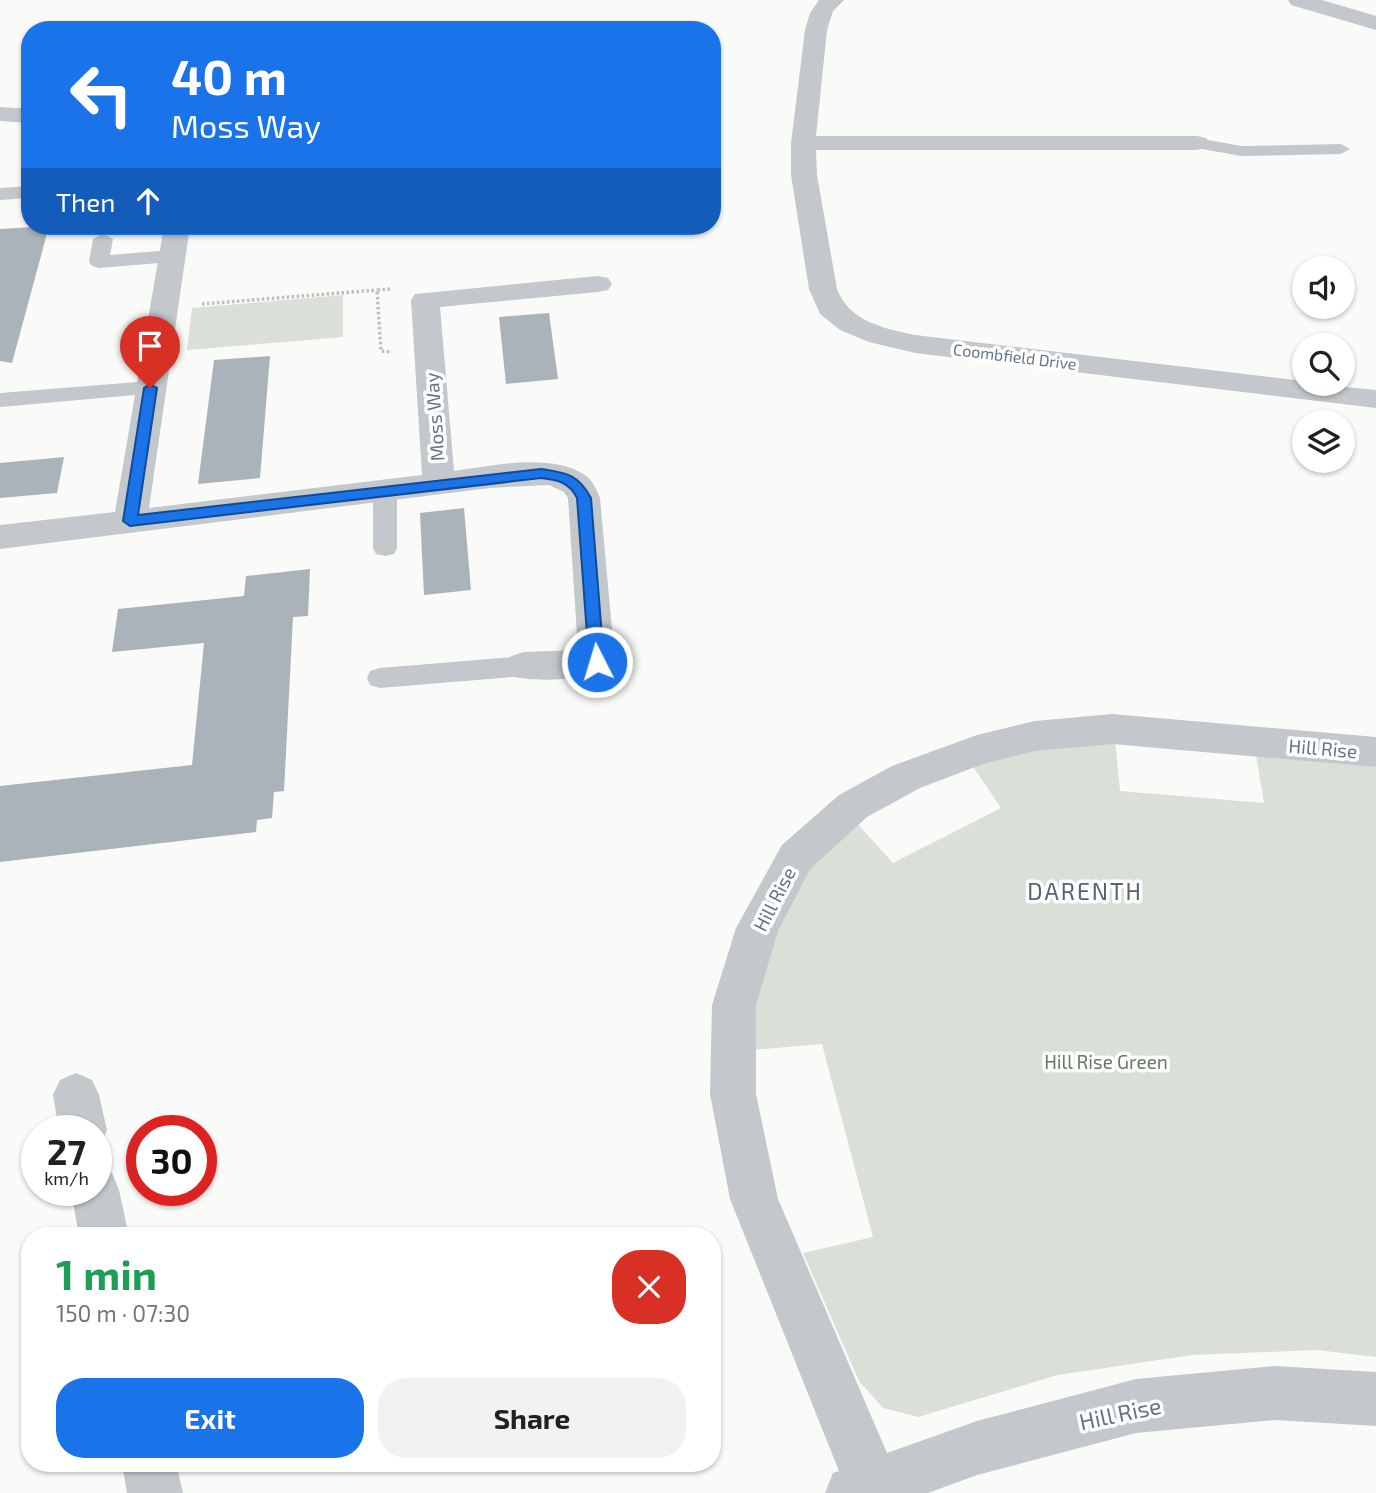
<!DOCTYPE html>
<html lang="en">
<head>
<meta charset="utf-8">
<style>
	:root { --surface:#fff; --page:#f2f2f2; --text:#202124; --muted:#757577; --accent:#1a73e8 }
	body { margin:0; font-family:"Exo 2",sans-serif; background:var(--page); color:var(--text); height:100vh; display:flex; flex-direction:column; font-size:26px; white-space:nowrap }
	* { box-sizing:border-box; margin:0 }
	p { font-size:23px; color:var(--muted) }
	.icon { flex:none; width:38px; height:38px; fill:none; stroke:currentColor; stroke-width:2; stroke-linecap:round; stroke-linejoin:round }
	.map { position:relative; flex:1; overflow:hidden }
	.details { position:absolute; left:21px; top:1227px; width:700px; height:245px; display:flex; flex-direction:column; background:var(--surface); border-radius:28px; box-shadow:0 2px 5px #0004 }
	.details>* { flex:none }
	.top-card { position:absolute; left:21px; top:21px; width:700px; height:214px; border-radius:28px; box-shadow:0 2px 5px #0004; background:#1a73e8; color:#fff; overflow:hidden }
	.fabs { position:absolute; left:1292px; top:256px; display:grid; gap:14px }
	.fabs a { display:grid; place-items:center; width:63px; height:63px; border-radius:50%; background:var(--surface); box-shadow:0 2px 5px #0004; font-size:35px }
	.speed { position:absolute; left:21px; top:1115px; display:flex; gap:14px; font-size:35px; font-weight:700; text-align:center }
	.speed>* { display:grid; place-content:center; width:91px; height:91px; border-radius:50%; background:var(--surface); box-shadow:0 2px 5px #0004; line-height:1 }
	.speed small { font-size:18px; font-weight:400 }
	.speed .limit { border:10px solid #d22; background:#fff; color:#111 }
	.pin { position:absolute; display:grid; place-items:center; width:60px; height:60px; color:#fff; margin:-72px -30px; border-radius:50% 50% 50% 0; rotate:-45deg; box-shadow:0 0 7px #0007 }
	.pin .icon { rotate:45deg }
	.me { position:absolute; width:77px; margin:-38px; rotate:355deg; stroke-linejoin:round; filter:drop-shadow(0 0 5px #0008) }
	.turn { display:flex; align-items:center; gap:24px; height:147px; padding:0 35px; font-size:32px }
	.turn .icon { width:91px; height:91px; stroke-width:2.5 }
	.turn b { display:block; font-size:49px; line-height:60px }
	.then { display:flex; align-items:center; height:66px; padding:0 35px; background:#0003; gap:14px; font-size:26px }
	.round { display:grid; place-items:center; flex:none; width:74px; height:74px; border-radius:28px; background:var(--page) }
	.head { display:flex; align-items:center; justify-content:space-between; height:119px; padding:0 35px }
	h1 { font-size:42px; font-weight:700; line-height:52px; color:#1e9e55 }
	.action { display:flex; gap:14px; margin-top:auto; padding:14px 35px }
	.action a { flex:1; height:80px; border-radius:28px; background:var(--accent); color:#fff; font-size:28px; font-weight:700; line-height:80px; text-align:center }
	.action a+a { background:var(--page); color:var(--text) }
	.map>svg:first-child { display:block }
</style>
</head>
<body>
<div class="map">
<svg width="1376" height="1493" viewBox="0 0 1376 1493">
	<rect width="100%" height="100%" fill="#fafaf8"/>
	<path fill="#dadfd7" d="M 343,295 L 343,337 L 187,350 L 192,308 Z
		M 1115,740 L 1120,791 L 1264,803 L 1256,755 L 1376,767 L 1376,1357 L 1317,1350 L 1192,1355 L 1058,1375 L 918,1417 L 883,1408 L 859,1381 L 803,1253 L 873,1237 L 822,1044 L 753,1050 L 753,996 L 772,930 L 812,859 L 853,819 L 893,863 L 1001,808 L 972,765 L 1005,752 Z"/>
	<path fill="#aab3b9" d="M 49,226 L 12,363 L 0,361 L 0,229 Z
		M 549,313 L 558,379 L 506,384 L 499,317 Z
		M 270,356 L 260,478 L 198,484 L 214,360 Z
		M 64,457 L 57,493 L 0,498 L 0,463 Z
		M 464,508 L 471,590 L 424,595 L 420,513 Z
		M 310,569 L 308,616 L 293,617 L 284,791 L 274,792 L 272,818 L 257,820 L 256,832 L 0,862 L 0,786 L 192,765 L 204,643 L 112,652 L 118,609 L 244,596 L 246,576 Z"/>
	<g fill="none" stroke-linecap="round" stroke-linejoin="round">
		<path stroke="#bbbfc2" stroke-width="3.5" stroke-dasharray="2.5 2.5" stroke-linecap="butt" d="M 390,289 L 377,290 L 381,351 L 392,352
			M 202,304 L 377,290"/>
		<path fill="#c3c8cc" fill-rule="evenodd" d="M 1197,138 L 1241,146 L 1341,144 L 1350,149 L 1341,154 L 1241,156 L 1191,147 L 1188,143 Z
			M 30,186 L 30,198 L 0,200 L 0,188 Z
			M 103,233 L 113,239 L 110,255 L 171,250 L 178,252 L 181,256 L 178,260 L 171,262 L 99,268 L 92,266 L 89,262 L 93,239 Z
			M 150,381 L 158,383 L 161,388 L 158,393 L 0,407 L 0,393 Z
			M 385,482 L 393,484 L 397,490 L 397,548 L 394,554 L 385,556 L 376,554 L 373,548 L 373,490 L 377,484 Z
			M 524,656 L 533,659 L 537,666 L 533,673 L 524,676 L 380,688 L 370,685 L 367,678 L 370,671 L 380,668 Z"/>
		<path fill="#c3c8cc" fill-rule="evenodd" d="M 819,0 L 844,0 L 833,11 L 827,30 L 816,136 L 1197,136 L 1206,138 L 1209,143 L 1206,148 L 1197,150 L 816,150 L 817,175 L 837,289 C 850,322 883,328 915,335 L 1304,381 L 1304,383 L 1376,390 L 1376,408 L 915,353 L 869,342 L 840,330 L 820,314 L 809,289 L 791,175 L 791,143 L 805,30 L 810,13 Z
			M 1288,0 L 1322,0 L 1376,16 L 1376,30 L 1291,5 Z
			M 0,107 L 30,109 L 30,123 L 0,121 Z
			M 164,226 L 190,226 L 149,508 L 422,475 L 411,300 L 415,294 L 598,276 L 608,278 L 612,284 L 608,290 L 598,292 L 440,307 L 454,471 C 493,466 550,452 585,475 C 592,480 597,490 600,498 L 615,662 L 610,672 C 585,679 536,683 511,676 L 506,666 L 511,656 L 524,652 L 578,650 L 568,498 L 564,492 L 549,485 L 490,488 L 0,549 L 0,525 L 115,512 Z
			M 1112,714 L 1376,737 L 1376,767 L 1112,744 L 1035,751 L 983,764 L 920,788 L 867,817 L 810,869 L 778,931 L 756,1005 L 756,1094 L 778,1199 L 887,1453 L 977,1421 L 1136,1379 L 1275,1366 L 1376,1372 L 1376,1426 L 1275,1420 L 1136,1433 L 977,1475 L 928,1493 L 825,1493 L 833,1473 L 839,1471 L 730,1199 L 710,1094 L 712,1005 L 736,928 L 782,845 L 839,795 L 892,766 L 977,735 L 1035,721 Z
			M 76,1073 L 92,1080 L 99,1095 L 107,1130 L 100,1146 L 96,1147 L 96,1130 L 59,1130 L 53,1095 L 60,1080 Z
			M 96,1167 L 112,1173 L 119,1190 L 129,1236 L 79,1236 L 71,1190 L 96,1190 Z
			M 122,1463 L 176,1463 L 183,1493 L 127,1493 Z"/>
	</g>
	<path fill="#1a73e8" stroke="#114b97" stroke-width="2" d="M 150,384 L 157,388 L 138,515 L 541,469 C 567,473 578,474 591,498 L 604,662 L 602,666 L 597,668 L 589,662 L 577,498 C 569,482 558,480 541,478 L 130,526 L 123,521 L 144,388 Z"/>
	<g text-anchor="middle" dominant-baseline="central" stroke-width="7" stroke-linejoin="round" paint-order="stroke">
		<g font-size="16" fill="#657683" stroke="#fff">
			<text transform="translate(1015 356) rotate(7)">Coombfield Drive</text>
		</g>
		<g font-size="19" fill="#657683" stroke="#fff">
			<text transform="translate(434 417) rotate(-94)">Moss Way</text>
			<text transform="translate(1323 748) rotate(5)">Hill Rise</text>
			<text transform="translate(774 899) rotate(-63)">Hill Rise</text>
		</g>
		<g font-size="19" fill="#687a64" stroke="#fff">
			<text x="1106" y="1061">Hill Rise Green</text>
		</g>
		<g font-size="23" letter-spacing="2" fill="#57646e" stroke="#fff">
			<text x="1085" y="891">DARENTH</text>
		</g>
		<g font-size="23" fill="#657683" stroke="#fff">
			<text transform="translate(1120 1413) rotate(-12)">Hill Rise</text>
		</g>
	</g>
</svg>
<div class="fabs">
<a><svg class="icon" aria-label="sound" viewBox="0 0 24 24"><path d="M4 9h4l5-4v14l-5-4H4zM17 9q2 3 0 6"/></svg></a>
<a><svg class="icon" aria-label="search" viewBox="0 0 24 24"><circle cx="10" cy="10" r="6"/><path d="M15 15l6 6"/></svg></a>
<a><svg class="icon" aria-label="layers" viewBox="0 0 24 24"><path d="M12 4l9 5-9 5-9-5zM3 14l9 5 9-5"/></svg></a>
</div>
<div class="speed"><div>27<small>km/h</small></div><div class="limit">30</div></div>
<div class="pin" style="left:150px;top:388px;background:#d93025"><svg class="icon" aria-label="arrive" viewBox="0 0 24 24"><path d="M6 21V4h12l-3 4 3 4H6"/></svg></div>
<svg class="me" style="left:597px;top:662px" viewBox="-20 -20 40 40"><circle r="17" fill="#1a73e8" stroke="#fff" stroke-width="3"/><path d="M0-11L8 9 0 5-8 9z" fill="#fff"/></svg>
<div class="top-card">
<div class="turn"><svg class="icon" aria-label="left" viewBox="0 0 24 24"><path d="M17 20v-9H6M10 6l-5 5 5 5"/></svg><div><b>40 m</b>Moss Way</div></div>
<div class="then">Then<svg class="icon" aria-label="ahead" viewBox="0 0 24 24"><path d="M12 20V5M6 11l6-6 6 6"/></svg></div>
</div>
<section class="details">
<div class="head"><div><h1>1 min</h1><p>150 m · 07:30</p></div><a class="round" style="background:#d93025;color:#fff"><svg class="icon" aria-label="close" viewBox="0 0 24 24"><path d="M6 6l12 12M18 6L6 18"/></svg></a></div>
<div class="action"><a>Exit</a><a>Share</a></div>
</section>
</div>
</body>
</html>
